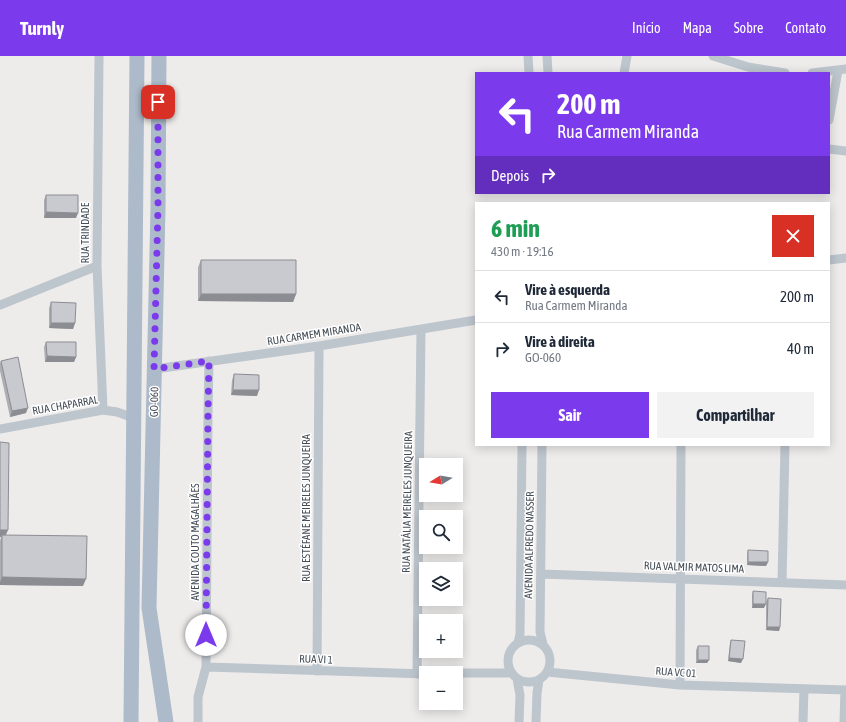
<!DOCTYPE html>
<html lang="pt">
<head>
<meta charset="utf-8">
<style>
	:root { --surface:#fff; --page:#f2f2f3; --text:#1f2937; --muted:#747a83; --line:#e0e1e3; --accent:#7c3aed }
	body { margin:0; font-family:"Asap Condensed",sans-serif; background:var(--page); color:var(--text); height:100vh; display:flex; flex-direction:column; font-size:15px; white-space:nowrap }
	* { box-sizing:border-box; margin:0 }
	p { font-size:13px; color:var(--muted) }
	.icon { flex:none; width:22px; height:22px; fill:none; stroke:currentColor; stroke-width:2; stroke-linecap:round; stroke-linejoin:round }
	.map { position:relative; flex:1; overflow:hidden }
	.sheet { position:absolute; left:475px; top:146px; width:355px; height:244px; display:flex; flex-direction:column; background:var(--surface); border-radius:0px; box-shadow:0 2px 10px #0003 }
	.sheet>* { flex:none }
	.guide { position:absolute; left:475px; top:16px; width:355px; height:122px; border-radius:0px; box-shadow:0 2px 10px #0003; background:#7c3aed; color:#fff; overflow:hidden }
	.needle { width:26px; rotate:259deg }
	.tools { position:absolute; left:419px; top:402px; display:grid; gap:8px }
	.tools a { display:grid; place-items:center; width:44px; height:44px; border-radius:0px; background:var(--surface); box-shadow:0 2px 10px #0003; font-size:20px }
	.pin { position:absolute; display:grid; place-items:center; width:34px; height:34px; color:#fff; margin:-17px; border-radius:8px; box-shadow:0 2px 6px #0006 }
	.me { position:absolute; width:44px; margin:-22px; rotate:0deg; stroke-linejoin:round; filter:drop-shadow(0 0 3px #0008) }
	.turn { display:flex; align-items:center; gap:14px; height:84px; padding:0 16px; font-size:18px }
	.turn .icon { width:52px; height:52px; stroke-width:2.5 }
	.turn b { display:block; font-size:28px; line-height:34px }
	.then { display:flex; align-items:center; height:38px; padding:0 16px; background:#0003; gap:8px; font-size:15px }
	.round { display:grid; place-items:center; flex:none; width:42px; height:42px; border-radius:0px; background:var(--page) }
	.overview { display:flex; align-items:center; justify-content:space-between; height:68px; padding:0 16px }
	h1 { font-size:24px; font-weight:700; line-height:30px; color:#1e9e55 }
	.button { display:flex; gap:8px; margin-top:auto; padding:8px 16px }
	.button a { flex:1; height:46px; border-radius:0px; background:var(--accent); color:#fff; font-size:16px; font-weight:700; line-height:46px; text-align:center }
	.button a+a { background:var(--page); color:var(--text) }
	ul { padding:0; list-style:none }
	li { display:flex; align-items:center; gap:12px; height:52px; padding:0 16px; border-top:1px solid var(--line) }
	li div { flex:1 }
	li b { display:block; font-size:15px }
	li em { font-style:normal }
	header { display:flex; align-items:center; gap:24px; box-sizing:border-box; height:56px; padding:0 20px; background:var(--accent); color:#fff }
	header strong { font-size:19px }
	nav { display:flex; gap:22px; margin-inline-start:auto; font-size:14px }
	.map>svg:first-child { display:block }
</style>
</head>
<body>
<header>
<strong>Turnly</strong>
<nav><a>Início</a><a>Mapa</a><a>Sobre</a><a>Contato</a></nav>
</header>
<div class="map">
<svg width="846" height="666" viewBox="0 0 846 666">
	<rect width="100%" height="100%" fill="#eeebeb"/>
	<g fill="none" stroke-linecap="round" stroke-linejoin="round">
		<path stroke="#bdc5cd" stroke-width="9" d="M 99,0 L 97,210 L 103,354
			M 528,0 L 529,17
			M 547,0 L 548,17
			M 713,0 L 748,11 L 785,17
			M 624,17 L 627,0
			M 812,17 L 846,13
			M 829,64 L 838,15
			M 829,93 L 846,95
			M 829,204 L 846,202
			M 0,249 L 97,210
			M 155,313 L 319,290 L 476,264
			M 0,373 L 103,354 L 117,356 L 134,362
			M 542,389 L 540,576 L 543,588
			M 541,518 L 846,529
			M 782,526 L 785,389
			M508 605a21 21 0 1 1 42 0a21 21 0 1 1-42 0Z
			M 518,587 L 520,578 L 522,389
			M 206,611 L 426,618
			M 317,615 L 319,290
			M 547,616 L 680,629 L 846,634
			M 456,617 L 512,617
			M 417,618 L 421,273
			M 517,623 L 520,639 L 519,666
			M 680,629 L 681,389
			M 198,666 L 198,641 L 206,611 L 208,357 L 209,305
			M 536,666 L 537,637 L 539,624
			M 803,666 L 804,633
			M 844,666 L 845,634"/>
		<path stroke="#acbac9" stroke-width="15" d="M 159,0 L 158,152 L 149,552 L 166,666
			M 131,666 L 137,0"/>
	</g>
	<path fill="#acaeb3" d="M 46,139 L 76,162 L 44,162 L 44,144 Z
		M 201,204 L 296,238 L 293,246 L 198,245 L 198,211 Z
		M 51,246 L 75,267 L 73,273 L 49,272 L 49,252 Z
		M 46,286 L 76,301 L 74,306 L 45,306 L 44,291 Z
		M 1,305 L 26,357 L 10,361 L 0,315 L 0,307 Z
		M 234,318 L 257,340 L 231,339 L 232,324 Z
		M 0,386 L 6,479 L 83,530 L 0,529 L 0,485 L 1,481 Z
		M 748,494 L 768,506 L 766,510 L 747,509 L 747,498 Z
		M 753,535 L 764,552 L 752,552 L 752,539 Z
		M 768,542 L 780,571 L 779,575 L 766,574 L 766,546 Z
		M 731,584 L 741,607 L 728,605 L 730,587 Z
		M 698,590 L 709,604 L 707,607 L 696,607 L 696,594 Z"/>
	<path fill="#8c8d92" d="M 46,156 L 78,157 L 76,162 L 44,162 Z
		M 201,238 L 296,238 L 293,246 L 198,245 Z
		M 51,267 L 75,267 L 73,273 L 49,272 Z
		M 47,300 L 76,301 L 74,306 L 45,306 Z
		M 233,334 L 259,334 L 257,340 L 231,339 Z
		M 28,352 L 26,357 L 10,361 L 12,355 Z
		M 0,474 L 8,474 L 5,481 L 2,479 L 1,481 L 0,481 Z
		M 748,506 L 768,506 L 766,510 L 747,509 Z
		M 2,521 L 86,523 L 83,530 L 0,529 L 0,526 Z
		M 753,548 L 766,548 L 764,552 L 752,552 Z
		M 767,571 L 780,571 L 779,575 L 766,574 Z
		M 729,602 L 743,603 L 741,607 L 728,605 Z
		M 698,604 L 709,604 L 707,607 L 696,607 Z"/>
	<path fill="#c8cad0" stroke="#8c8d92" d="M 46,139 L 78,139 L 78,157 L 46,156 Z
		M 201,204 L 296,204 L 296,238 L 201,238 Z
		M 51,246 L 76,247 L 75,267 L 51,267 Z
		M 46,286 L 76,286 L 76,301 L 47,300 Z
		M 18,301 L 28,352 L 12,355 L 1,305 Z
		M 234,318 L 259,319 L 259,334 L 233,334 Z
		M 0,386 L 9,387 L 8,474 L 0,474 Z
		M 2,479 L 87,480 L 86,523 L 2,521 Z
		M 748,494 L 768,495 L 768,506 L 748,506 Z
		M 753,535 L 766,536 L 766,548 L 753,548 Z
		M 768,542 L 781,543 L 780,571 L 767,571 Z
		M 731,584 L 745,585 L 743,603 L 729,602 Z
		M 698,590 L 709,590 L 709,604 L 698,604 Z"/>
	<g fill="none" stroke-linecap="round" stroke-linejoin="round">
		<path stroke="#7c3aed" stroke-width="7" stroke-dasharray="0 12.6" d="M 158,46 L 158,152 L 154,313 L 209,305 L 208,357 L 206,579"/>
	</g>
	<g text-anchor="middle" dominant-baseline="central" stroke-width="3" stroke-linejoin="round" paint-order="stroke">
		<g font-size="11" fill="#454e57" stroke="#fff">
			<text transform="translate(85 177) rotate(-90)">RUA TRINDADE</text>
			<text transform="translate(314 278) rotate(-9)">RUA CARMEM MIRANDA</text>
			<text transform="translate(154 346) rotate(-89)">GO-060</text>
			<text transform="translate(65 349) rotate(-10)">RUA CHAPARRAL</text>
			<text transform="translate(407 446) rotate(-89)">RUA NATÁLIA MEIRELES JUNQUEIRA</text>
			<text transform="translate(306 452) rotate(-90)">RUA ESTÉFANE MEIRELES JUNQUEIRA</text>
			<text transform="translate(195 486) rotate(-90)">AVENIDA COUTO MAGALHÃES</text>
			<text transform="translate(529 489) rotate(-89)">AVENIDA ALFREDO NASSER</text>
			<text transform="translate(694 511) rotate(2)">RUA VALMIR MATOS LIMA</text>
			<text transform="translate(316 603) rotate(2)">RUA VI 1</text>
			<text transform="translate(676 616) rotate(4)">RUA VC 01</text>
		</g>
	</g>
</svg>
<div class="tools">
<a><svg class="needle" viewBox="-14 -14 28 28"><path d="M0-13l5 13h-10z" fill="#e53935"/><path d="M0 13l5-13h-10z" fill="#747a83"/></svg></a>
<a><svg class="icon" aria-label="search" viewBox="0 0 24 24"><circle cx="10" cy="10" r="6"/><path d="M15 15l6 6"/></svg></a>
<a><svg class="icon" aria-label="layers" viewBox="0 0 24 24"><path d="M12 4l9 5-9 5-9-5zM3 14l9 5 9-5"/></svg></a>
<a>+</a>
<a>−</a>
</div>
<div class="pin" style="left:158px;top:46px;background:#d93025"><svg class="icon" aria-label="arrive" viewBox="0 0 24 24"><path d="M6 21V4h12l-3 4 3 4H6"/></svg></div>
<svg class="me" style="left:206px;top:579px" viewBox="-20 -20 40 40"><circle r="19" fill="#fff"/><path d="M0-13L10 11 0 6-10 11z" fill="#7c3aed"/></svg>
<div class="guide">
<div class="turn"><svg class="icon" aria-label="left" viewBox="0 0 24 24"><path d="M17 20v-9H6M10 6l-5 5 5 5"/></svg><div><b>200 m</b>Rua Carmem Miranda</div></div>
<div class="then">Depois<svg class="icon" aria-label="right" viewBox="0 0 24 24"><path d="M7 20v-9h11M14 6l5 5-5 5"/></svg></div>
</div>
<section class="sheet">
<div class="overview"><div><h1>6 min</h1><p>430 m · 19:16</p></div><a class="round" style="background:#d93025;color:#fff"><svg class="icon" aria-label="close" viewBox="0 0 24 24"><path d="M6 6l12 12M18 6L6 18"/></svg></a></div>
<ul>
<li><svg class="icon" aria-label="left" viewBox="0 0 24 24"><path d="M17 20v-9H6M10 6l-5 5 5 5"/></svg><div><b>Vire à esquerda</b><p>Rua Carmem Miranda</p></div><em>200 m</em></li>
<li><svg class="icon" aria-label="right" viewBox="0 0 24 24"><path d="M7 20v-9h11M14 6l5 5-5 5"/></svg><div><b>Vire à direita</b><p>GO-060</p></div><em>40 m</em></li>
</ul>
<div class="button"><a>Sair</a><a>Compartilhar</a></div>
</section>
</div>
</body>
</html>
